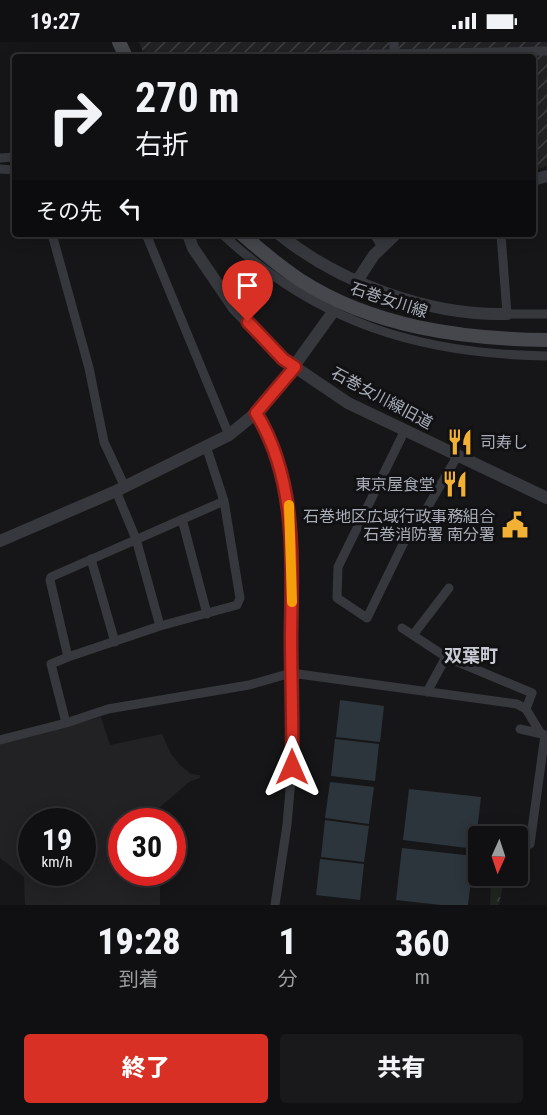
<!DOCTYPE html>
<html lang="ja">
<head>
<meta charset="utf-8">
<style>
	:root { --surface:#101012; --page:#19191b; --text:#f1f3f6; --muted:#9c9d9f; --line:#303032; --accent:#d93025 }
	body { margin:0; font-family:"Roboto Condensed","Noto Sans JP",sans-serif; background:var(--page); color:var(--text); height:100vh; display:flex; flex-direction:column; font-size:22px; white-space:nowrap }
	* { box-sizing:border-box; margin:0 }
	p { font-size:20px; color:var(--muted) }
	.icon { flex:none; width:33px; height:33px; fill:none; stroke:currentColor; stroke-width:2; stroke-linecap:round; stroke-linejoin:round }
	.map { position:relative; height:863px; overflow:hidden }
	.side { display:flex; flex-direction:column; background:var(--surface); flex:1 }
	.side>* { flex:none }
	.guide { position:absolute; left:12px; top:12px; width:524px; height:183px; border-radius:6px; box-shadow:0 3px 15px #0003,0 0 0 2px var(--line); background:#101012; color:var(--text); overflow:hidden }
	.needle { width:39px; rotate:183deg }
	.tools { position:absolute; left:468px; top:784px; display:grid; gap:12px }
	.tools a { display:grid; place-items:center; width:60px; height:60px; border-radius:6px; background:var(--surface); box-shadow:0 3px 15px #0003,0 0 0 2px var(--line); font-size:30px }
	.speed { position:absolute; left:18px; top:766px; display:flex; gap:12px; font-size:30px; font-weight:700; text-align:center }
	.speed>* { display:grid; place-content:center; width:78px; height:78px; border-radius:50%; background:var(--surface); box-shadow:0 3px 15px #0003,0 0 0 2px var(--line); line-height:1 }
	.speed small { font-size:15px; font-weight:400 }
	.speed .limit { border:9px solid #d22; background:#fff; color:#111 }
	.pin { position:absolute; display:grid; place-items:center; width:51px; height:51px; color:#fff; margin:-62px -26px; border-radius:50% 50% 50% 0; rotate:-45deg; box-shadow:0 0 6px #0007 }
	.pin .icon { rotate:45deg }
	.me { position:absolute; width:66px; margin:-33px; rotate:0deg; stroke-linejoin:round; filter:drop-shadow(0 0 4px #0008) }
	.turn { display:flex; align-items:center; gap:21px; height:126px; padding:0 24px; font-size:27px }
	.turn .icon { width:78px; height:78px; stroke-width:2.5 }
	.turn b { display:block; font-size:42px; line-height:51px }
	.then { display:flex; align-items:center; height:57px; padding:0 24px; background:#0003; gap:12px; font-size:22px }
	.eta { display:flex; justify-content:space-evenly; align-items:center; height:102px; text-align:center }
	.eta b { font-size:36px; font-weight:800; line-height:42px }
	.action { display:flex; gap:12px; margin-top:auto; padding:12px 24px }
	.action a { flex:1; height:69px; border-radius:6px; background:var(--accent); color:#fff; font-size:24px; font-weight:800; line-height:69px; text-align:center }
	.action a+a { background:var(--page); color:var(--text) }
	.status { display:flex; justify-content:space-between; align-items:center; height:42px; padding:0 30px; background:var(--surface); direction:ltr }
	.status svg { height:16px; fill:currentColor }
	.map>svg:first-child { display:block }
</style>
</head>
<body>
<div class="status"><b>19:27</b><svg viewBox="0 0 49 12"><path d="M0 12V9h3v3zM5 12V6h3v6zM10 12V3h3v9zM15 12V0h3v12zM26 1h20v11H26zM47 4h2v5h-2z"/></svg></div>
<div class="map">
<svg width="547" height="863" viewBox="0 0 547 863">
	<defs>
		<pattern id="industrial-furrows" width="10" height="10" patternUnits="userSpaceOnUse" patternTransform="scale(1.5)"><rect width="10" height="10" fill="#222225"/><path d="M-1 1l2-2M0 10L10 0M9 11l2-2" fill="none" stroke="#3f3f43"/></pattern>
		<pattern id="forest-crowns" width="20" height="18" patternUnits="userSpaceOnUse" patternTransform="scale(1.5)"><rect width="20" height="18" fill="#1e261f"/><path d="M2 6a3 3 0 1 1 6 0M12 15a3 3 0 1 1 6 0" fill="none" stroke="#3c433d"/></pattern>
	</defs>
	<rect width="100%" height="100%" fill="#161618"/>
	<path fill="#222225" fill-rule="evenodd" d="M 101,675 L 110,703 L 162,692 L 171,712 L 181,724 L 191,732 L 200,733 L 200,736 L 189,740 L 159,766 L 159,780 L 122,780 L 122,831 L 160,831 L 160,863 L 25,863 L 24,835 L 0,816 L 0,702 ZM 32,780 L 82,780 L 82,831 L 32,831 Z"/>
	<path fill="url(#industrial-furrows)" d="M 139,0 L 547,0 L 547,124 L 533,129 L 532,15 L 145,15 Z"/>
	<path fill="url(#forest-crowns)" d="M 495,834 L 501,834 L 504,837 L 499,863 L 490,863 L 491,845 Z"/>
	<path fill="#2c353c" d="M 340,658 L 384,664 L 380,700 L 336,695 Z
		M 335,697 L 379,702 L 375,739 L 331,734 Z
		M 330,740 L 374,745 L 369,782 L 325,776 Z
		M 409,747 L 481,755 L 475,807 L 403,798 Z
		M 325,778 L 369,784 L 364,820 L 321,815 Z
		M 402,806 L 474,814 L 468,863 L 441,863 L 396,858 Z
		M 320,817 L 364,822 L 360,858 L 316,853 Z"/>
	<g fill="none" stroke-linecap="round" stroke-linejoin="round">
		<path stroke="#37383d" stroke-width="9" d="M 394,0 L 394,12
			M 326,13 L 547,9
			M 0,116 L 15,115
			M 0,127 L 15,128
			M 52,192 L 89,326 L 104,400 L 124,443
			M 146,192 L 229,393
			M 222,192 C 318,281 418,312 547,314
			M 374,192 L 382,205
			M 501,192 L 507,272 L 547,272
			M 256,371 C 276,404 286,444 291,483 L 292,725 L 287,783 L 275,863
			M 405,388 L 338,525 L 337,556 L 367,576 L 406,496 L 416,485 L 458,413
			M 206,404 L 224,459 L 240,556 L 237,563 L 160,584 L 68,615 L 50,538 L 51,535 L 224,459
			M 116,449 L 136,497 L 160,584
			M 182,477 L 207,572
			M 91,517 L 115,600
			M 402,586 L 446,615 L 532,651 L 526,667
			M 413,593 L 449,546
			M 427,650 L 446,615
			M 66,681 L 51,622 L 68,615
			M 520,687 L 542,692
			M 0,698 L 66,681 L 108,667 L 249,643 L 291,631 L 517,662 L 526,667 L 541,692
			M 530,802 L 545,693"/>
		<path stroke="#37383d" stroke-width="12" d="M 532,138 L 547,134
			M 188,192 L 193,206 L 234,266 L 283,317 L 348,361 L 547,456
			M 279,192 C 339,241 430,274 507,272
			M 357,239 L 374,213 L 396,192
			M 0,499 L 116,449 L 229,393 L 256,371 L 276,349 L 333,270"/>
		<path stroke="#45474d" stroke-width="14" d="M 119,0 L 126,15
			M 242,192 C 260,208 279,224 300,238 C 373,285 462,297 547,298"/>
	</g>
	<g fill="none" stroke-linecap="round" stroke-linejoin="round">
		<g stroke="#8d1f18" stroke-width="15">
			<path id="route" d="M 248,280 L 283,317 L 295,325 L 256,371 C 297,437 292,518 291,593 C 291,637 293,681 292,725"/>
		</g>
		<use href="#route" stroke="#d93025" stroke-width="10"/>
		<path stroke="#f59e0b" stroke-width="10" d="M 289,463 L 292,560"/>
	</g>
	<defs>
		<g id="restaurant-bare" transform="scale(2.07)"><path d="M-5-6h1v4h1v-4h1v4h1v-4h1v5L-1.5 .5V6h-2V.5L-5-1ZM5-6V6H3V1.5H1.5Q1.5-4 5-6Z" fill="#f2b134" stroke="#111113" stroke-width="2.5" paint-order="stroke"/></g>
		<g id="civic-bare" transform="scale(2.07)"><path d="M-.6-6.5H3V-4.5H.6V-3L4-1V1h2V6H-6V1h2V-1L-.6-3ZM-1.2 2.5V6h2.4V2.5Z" fill="#f2b134" stroke="#111113" stroke-width="2.5" paint-order="stroke"/></g>
	</defs>
	<g fill-rule="evenodd">
		<use href="#restaurant-bare" x="460" y="400"/>
		<use href="#restaurant-bare" x="455" y="442"/>
		<use href="#civic-bare" x="515" y="483"/>
	</g>
	<g text-anchor="middle" dominant-baseline="central" stroke-width="6" stroke-linejoin="round" paint-order="stroke">
		<g font-size="16" fill="#a8adb8" stroke="#111113">
			<text transform="translate(389 258) rotate(18)">石巻女川線</text>
			<text transform="translate(382 356) rotate(28)">石巻女川線旧道</text>
		</g>
		<g font-size="16" fill="#a8adb8" stroke="#111113" text-anchor="end">
			<text x="480" y="400" text-anchor="start">司寿し</text>
			<text x="435" y="442">東京屋食堂</text>
			<text x="495" y="474">石巻地区広域行政事務組合<tspan x="495" dy="18">石巻消防署 南分署</tspan></text>
		</g>
		<g font-size="18" font-weight="bold" fill="#c9ccd4" stroke="#111113">
			<text x="471" y="613">双葉町</text>
		</g>
	</g>
</svg>
<div class="tools">
<a><svg class="needle" viewBox="-14 -14 28 28"><path d="M0-13l5 13h-10z" fill="#e53935"/><path d="M0 13l5-13h-10z" fill="#9c9d9f"/></svg></a>
</div>
<div class="speed"><div>19<small>km/h</small></div><div class="limit">30</div></div>
<div class="pin" style="left:248px;top:280px;background:#d93025"><svg class="icon" aria-label="arrive" viewBox="0 0 24 24"><path d="M6 21V4h12l-3 4 3 4H6"/></svg></div>
<svg class="me" style="left:292px;top:725px" viewBox="-20 -20 40 40"><path d="M0-17L14 15 0 8-14 15z" fill="#d93025" stroke="#fff" stroke-width="4"/></svg>
<div class="guide">
<div class="turn"><svg class="icon" aria-label="right" viewBox="0 0 24 24"><path d="M7 20v-9h11M14 6l5 5-5 5"/></svg><div><b>270 m</b>右折</div></div>
<div class="then">その先<svg class="icon" aria-label="left" viewBox="0 0 24 24"><path d="M17 20v-9H6M10 6l-5 5 5 5"/></svg></div>
</div>
</div>
<section class="side">
<div class="eta">
<div><b>19:28</b><p>到着</p></div>
<div><b>1</b><p>分</p></div>
<div><b>360</b><p>m</p></div>
</div>
<div class="action"><a>終了</a><a>共有</a></div>
</section>
</body>
</html>
